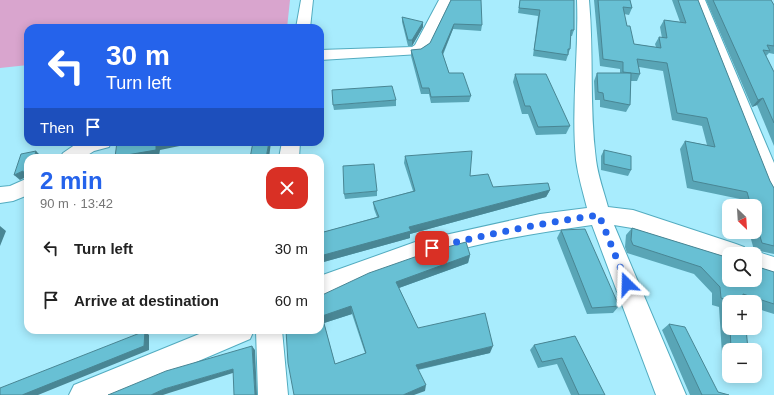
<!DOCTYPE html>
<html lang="en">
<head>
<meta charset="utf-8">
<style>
	:root { --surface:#fff; --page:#f2f2f2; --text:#222; --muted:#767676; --accent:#2563eb }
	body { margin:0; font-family:Arial,sans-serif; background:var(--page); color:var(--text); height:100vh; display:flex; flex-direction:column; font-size:15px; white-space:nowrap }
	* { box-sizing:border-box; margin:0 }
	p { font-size:13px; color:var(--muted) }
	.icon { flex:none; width:22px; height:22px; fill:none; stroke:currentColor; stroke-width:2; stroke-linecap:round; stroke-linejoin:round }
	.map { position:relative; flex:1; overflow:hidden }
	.drawer { position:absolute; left:24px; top:154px; width:300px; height:180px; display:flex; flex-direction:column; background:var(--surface); border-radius:12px; box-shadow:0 2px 10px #0003 }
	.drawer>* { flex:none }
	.top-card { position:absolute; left:24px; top:24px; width:300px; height:122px; border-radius:12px; box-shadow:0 2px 10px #0003; background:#2563eb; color:#fff; overflow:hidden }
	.needle { width:26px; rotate:155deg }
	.buttons { position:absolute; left:722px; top:199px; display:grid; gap:8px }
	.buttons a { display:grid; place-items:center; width:40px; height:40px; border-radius:8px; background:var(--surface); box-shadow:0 2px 10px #0003; font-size:20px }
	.pin { position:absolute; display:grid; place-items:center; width:34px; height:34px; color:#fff; margin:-17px; border-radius:8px; box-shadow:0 2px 6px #0006 }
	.me { position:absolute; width:44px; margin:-22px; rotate:338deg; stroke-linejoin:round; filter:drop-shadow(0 0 3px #0008) }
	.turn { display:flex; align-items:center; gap:14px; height:84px; padding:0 16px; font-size:18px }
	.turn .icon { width:52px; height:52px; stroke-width:2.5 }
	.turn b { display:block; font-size:28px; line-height:34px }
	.then { display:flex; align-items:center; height:38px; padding:0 16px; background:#0003; gap:8px; font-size:15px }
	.round { display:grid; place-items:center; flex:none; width:42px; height:42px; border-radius:12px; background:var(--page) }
	.summary { display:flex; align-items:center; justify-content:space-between; height:68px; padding:0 16px }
	h1 { font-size:24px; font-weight:800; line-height:30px; color:var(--accent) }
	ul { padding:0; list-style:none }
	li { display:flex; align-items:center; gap:12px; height:52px; padding:0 16px }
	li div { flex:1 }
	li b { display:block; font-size:15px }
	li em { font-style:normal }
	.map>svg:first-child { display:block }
</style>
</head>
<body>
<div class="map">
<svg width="774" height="395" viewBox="0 0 774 395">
	<rect width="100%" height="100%" fill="#a8ecfd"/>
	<path fill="#d9a5ce" d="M 0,0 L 290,0 L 287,28 L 28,28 L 28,65 L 0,68 Z"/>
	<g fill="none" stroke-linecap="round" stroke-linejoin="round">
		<g stroke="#53acc0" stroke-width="2">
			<path id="minor" d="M 301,0 L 313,0 L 310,28 L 296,28 Z
				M 439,0 L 451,0 L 428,48 L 420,54 L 320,60 L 320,50 L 412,47 L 415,45 Z
				M 577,0 L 589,0 C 594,53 589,107 596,160 C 598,176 604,192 608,207 L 633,210 L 736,244 L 744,247 L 747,254 L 755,251 L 774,257 L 774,277 L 755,271 L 755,254 L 729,254 L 729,261 L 632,228 L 614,225 L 686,395 L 656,395 L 592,225 C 535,233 474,243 419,261 C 386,271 353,286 320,298 L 320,276 L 418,241 L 540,214 L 587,208 C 583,192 578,176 576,160 C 571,107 579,53 577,0 Z
				M 693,0 L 705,0 L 774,163 L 774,196 L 767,193 L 764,188 Z
				M 79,142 L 111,142 L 109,147 L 94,151 L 83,158 L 60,158 L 63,153 Z
				M 282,142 L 300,142 L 299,158 L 279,158 Z
				M 28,178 L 28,195 L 13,201 L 0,203 L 0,187 L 10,186 Z
				M 209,330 L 254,330 L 250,339 L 119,395 L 69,395 L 74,385 Z
				M 256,330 L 282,330 L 288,395 L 258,395 Z"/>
		</g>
		<use href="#minor" fill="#fff" fill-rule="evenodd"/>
	</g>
	<path fill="#59a5b6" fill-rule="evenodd" d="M 451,0 L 482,25 L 481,31 L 453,29 L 443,55 L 449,73 L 471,96 L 469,102 L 431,103 L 429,94 L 421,94 L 411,56 L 411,50 L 421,49 L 430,43 Z
		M 520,0 L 574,0 L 574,30 L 572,36 L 571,36 L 570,49 L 566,61 L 533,56 L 538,16 L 518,13 Z
		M 594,0 L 630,0 L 632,8 L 629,15 L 624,14 L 627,26 L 634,44 L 656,47 L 655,44 L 659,37 L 662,38 L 660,27 L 664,20 L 680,22 L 672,0 L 698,0 L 770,181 L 774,188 L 774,254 L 754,250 L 749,232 L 755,232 L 755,206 L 742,206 L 740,199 L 687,188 L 680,149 L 685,141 L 707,145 L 702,126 L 672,120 L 663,71 L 639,67 L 640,74 L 637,81 L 631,81 L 630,105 L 626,112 L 600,107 L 600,100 L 595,100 L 594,81 L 597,73 L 620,73 L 620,69 L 600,66 Z
		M 706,0 L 771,0 L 774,5 L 774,54 L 769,53 L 766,56 L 774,72 L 774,146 L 757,105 L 752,107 Z
		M 402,17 L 423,27 L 412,46 L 408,46 L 402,22 Z
		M 515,74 L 570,126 L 566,134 L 536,135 L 528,114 L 522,114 L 513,82 Z
		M 396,100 L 396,106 L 334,110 L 333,105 Z
		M 604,150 L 631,170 L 628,176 L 601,170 L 601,156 Z
		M 405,156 L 470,176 L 493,187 L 550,190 L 546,197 L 410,234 L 410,238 L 320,263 L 320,233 L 377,217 L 374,209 L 373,202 L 413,191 L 404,163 Z
		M 377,191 L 377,196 L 345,199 L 344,194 Z
		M 632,228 L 774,272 L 774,314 L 755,308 L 755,302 L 729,302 L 729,328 L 746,328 L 748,350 L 729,350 L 729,357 L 722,354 L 719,307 L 712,305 L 712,293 L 694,274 L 627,253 L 625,247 L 626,235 Z
		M 561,230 L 619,306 L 613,313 L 587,314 L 557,238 Z
		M 470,255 L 468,263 L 399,288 L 418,328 L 490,353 L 418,370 L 425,391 L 294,395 L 320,296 ZM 352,314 L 365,353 L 335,364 L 324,323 Z
		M 669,324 L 718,392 L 729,395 L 690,395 L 662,330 Z
		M 575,336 L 605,395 L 571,395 L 557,364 L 538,368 L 530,350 L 534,345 Z"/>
	<path fill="#498694" d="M 423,22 L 423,27 L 412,46 L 412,40 Z
		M 454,24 L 453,29 L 441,58 L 442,52 Z
		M 763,98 L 757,105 L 752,107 L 758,100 Z
		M 167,142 L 199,142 L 160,150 L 159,156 L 147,158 L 115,158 L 115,157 L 156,144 Z
		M 269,142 L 271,142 L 269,158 L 266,158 Z
		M 36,151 L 41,156 L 40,158 L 34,158 Z
		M 23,171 L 28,174 L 28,179 L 26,177 L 20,180 L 14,175 Z
		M 550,190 L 546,197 L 410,234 L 410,238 L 320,263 L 320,256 L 409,227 Z
		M 0,226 L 6,231 L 0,246 Z
		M 470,255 L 468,263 L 396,289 L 396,282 Z
		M 351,306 L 352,314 L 324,323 L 322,316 Z
		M 145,331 L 149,335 L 149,350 L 38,395 L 22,395 Z
		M 252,346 L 255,350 L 257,395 L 255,395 Z
		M 493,346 L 490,353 L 415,370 L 416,365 Z
		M 233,369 L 236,372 L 169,393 L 163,395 L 151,395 L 164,389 Z
		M 426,385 L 425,391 L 414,395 L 403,395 Z"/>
	<path fill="#68c0d4" stroke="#498694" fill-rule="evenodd" d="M 451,0 L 481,0 L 482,25 L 454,24 L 442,52 L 449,73 L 463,73 L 471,96 L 431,97 L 429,88 L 422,88 L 411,50 L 421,49 L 430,43 Z
		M 520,0 L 574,0 L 574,30 L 571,30 L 570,49 L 568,49 L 568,55 L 534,50 L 540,10 L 519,8 Z
		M 598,0 L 630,0 L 632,8 L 623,7 L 627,26 L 630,26 L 634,44 L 661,48 L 659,37 L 667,38 L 664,20 L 686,23 L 678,0 L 698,0 L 770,181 L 774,188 L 774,246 L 762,243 L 755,220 L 755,206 L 751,206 L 747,192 L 693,181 L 685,141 L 715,147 L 707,118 L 677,113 L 667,63 L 637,59 L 640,74 L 631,73 L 630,105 L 604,100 L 603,93 L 598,92 L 597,73 L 631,73 L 623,72 L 623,62 L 603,59 Z
		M 713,0 L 771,0 L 774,5 L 774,46 L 767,45 L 770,51 L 763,50 L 774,72 L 774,123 L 763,98 L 758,100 Z
		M 402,17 L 423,22 L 412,40 L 408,40 Z
		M 515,74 L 546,74 L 570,126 L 538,127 L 530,106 L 525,106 Z
		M 392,86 L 396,100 L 333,105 L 332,90 Z
		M 117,142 L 167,142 L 156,144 L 156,150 L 115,157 Z
		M 253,142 L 269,142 L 266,158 L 250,158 Z
		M 604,150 L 631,156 L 631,170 L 604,164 Z
		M 36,151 L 34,158 L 28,158 L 28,174 L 24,175 L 23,171 L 14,175 L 21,154 Z
		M 472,151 L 470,176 L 488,174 L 493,187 L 548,183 L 550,190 L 409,227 L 411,231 L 320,256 L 320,233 L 379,217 L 373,202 L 415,191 L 405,156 Z
		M 374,164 L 377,191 L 344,194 L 343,166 Z
		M 632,228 L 729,258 L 729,280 L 755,280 L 755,266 L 774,272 L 774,304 L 743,294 L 743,302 L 729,302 L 729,316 L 728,301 L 721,298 L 720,287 L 701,267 L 633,245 L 631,240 Z
		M 585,229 L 619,306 L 592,308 L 561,230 Z
		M 466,242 L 470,255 L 396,282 L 418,328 L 485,313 L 493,346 L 416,365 L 426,385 L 403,395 L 294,395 L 288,363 L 286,330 L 320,330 L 320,296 L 369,273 L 429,252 ZM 351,306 L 366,353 L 335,364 L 322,316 Z
		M 669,324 L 685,327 L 718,392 L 729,395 L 702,395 Z
		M 730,328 L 746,328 L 748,350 L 736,350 L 731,348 Z
		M 145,331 L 144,346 L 22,395 L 0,395 L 0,388 Z
		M 575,336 L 605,395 L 579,395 L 562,358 L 542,362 L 534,345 Z
		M 252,346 L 255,395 L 234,395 L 233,369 L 164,389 L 151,395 L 108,395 L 166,371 Z"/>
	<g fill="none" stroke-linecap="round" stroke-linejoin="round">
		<path stroke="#2563eb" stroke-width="7" stroke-dasharray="0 12.6" d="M 432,248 C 488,234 542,223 599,215 L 627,284"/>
	</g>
</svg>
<div class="buttons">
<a><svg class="needle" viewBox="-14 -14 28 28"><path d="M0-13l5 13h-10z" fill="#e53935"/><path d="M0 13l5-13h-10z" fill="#767676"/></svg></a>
<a><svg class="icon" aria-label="search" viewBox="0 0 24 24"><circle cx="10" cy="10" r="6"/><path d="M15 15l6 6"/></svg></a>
<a>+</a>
<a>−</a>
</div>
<div class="pin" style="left:432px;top:248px;background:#d93025"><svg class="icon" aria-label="arrive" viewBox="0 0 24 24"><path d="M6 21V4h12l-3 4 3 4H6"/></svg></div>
<svg class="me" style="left:627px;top:284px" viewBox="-20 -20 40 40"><path d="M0-17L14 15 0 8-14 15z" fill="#2563eb" stroke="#fff" stroke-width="4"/></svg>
<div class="top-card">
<div class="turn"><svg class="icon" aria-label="left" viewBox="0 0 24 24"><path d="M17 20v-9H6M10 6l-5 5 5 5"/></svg><div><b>30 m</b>Turn left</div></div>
<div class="then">Then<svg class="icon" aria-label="arrive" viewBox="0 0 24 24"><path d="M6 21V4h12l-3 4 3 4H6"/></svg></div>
</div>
<section class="drawer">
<div class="summary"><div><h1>2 min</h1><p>90 m · 13:42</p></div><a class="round" style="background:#d93025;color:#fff"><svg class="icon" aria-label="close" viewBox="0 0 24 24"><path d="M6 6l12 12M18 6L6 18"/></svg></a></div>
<ul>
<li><svg class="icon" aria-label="left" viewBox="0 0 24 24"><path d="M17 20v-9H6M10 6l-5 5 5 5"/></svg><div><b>Turn left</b></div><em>30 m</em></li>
<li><svg class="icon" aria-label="arrive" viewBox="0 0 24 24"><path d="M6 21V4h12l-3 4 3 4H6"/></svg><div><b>Arrive at destination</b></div><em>60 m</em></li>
</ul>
</section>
</div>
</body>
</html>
